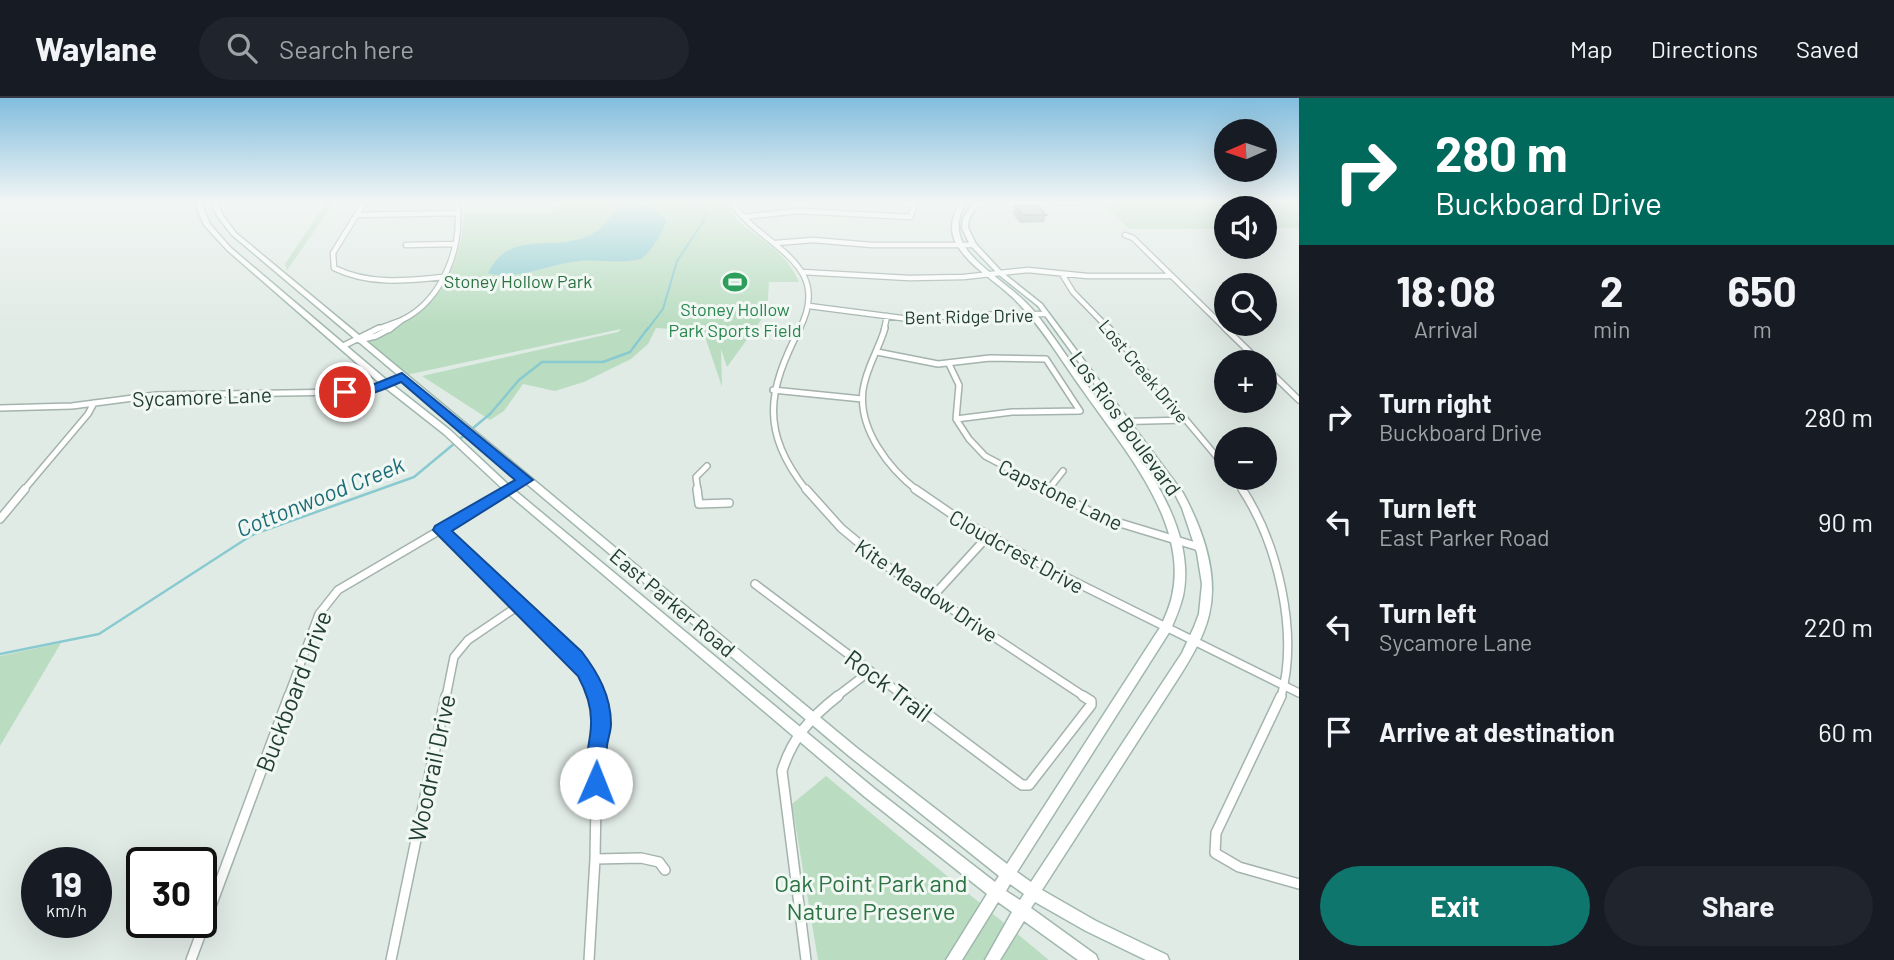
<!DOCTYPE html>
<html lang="en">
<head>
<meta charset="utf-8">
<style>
	:root { --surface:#171b24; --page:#20242c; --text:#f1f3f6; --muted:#9ea1a6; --line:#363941; --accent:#0f766e }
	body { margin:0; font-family:Barlow,sans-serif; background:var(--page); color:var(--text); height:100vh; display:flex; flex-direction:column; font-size:26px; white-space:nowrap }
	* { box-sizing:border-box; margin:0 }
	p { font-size:23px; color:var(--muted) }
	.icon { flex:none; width:38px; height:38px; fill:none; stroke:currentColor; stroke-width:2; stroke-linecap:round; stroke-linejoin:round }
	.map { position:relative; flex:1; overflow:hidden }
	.drawer { display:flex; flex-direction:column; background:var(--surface); width:595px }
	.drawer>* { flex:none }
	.banner { background:#00695c; color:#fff; overflow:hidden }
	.needle { width:46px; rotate:267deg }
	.controls { position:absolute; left:1214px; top:21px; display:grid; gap:14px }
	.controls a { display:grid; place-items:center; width:63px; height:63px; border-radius:50%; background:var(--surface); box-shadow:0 7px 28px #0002; font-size:35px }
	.speed { position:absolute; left:21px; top:749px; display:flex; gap:14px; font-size:35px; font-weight:700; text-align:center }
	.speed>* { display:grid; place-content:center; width:91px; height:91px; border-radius:50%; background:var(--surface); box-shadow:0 7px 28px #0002; line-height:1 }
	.speed small { font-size:18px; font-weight:400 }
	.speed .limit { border:4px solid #111; border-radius:10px; background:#fff; color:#111 }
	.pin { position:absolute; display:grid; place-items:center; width:60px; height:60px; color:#fff; margin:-30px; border:4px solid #fff; border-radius:50%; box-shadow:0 2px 7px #0007 }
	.me { position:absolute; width:77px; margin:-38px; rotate:1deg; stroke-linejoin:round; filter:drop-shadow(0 0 5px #0008) }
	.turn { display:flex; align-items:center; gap:24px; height:147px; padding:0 21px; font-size:32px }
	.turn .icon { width:91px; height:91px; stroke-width:2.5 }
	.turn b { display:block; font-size:49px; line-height:60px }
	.eta { display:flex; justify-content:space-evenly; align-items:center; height:119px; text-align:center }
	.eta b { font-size:42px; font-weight:700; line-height:49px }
	.action { display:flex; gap:14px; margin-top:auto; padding:14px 21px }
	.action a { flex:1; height:80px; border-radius:42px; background:var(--accent); color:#fff; font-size:28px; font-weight:700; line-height:80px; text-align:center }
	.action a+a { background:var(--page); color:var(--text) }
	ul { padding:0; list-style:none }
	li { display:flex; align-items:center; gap:21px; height:105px; padding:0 21px }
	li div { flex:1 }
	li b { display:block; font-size:26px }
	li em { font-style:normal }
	header { display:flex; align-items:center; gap:42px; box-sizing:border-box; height:98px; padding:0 35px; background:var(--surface); border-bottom:2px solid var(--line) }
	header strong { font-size:33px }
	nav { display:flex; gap:38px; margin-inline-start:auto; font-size:24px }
	.search { width:490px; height:63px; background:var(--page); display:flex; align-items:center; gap:18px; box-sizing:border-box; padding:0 24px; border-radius:38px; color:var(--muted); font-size:26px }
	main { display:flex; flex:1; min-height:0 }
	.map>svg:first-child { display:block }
</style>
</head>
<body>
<header>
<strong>Waylane</strong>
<div class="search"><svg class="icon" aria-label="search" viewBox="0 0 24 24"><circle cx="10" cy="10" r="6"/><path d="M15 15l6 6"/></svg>Search here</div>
<nav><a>Map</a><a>Directions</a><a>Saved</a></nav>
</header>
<main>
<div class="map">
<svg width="1299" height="862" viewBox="0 0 1299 862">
	<rect width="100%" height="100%" fill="#e1ebe6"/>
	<path fill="#baddc1" d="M 326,105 L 334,105 L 287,172 L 285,166 Z
		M 561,105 L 726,105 C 740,137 781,142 799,184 L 769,184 L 767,215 L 770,215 L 764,218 L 727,269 L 721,251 L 722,289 L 703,233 L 656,230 L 648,246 L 631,261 L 584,284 L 555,293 L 523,286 L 504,313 L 490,322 L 422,278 L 618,234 L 621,231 L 406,277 L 367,244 C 420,220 450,196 462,136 C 463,129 463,121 465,115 L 550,115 Z
		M 1102,105 L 1299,105 L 1299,130 L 1265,130 L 1265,110 L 1227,110 L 1227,131 L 1129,131 Z
		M 61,545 L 0,648 L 0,558 Z
		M 826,678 L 1049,862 L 818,862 L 792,706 Z"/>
	<path fill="#89cad0" d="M 627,105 L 651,108 L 666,121 C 667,129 648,159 640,161 C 622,166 599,161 580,163 C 551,165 516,184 488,175 C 510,130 553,155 590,137 C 606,130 612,113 627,105 Z"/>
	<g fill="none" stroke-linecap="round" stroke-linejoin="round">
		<path stroke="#89cad0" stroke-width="2" d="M 647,232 L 663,211 L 677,163 L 703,124 L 706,114 L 699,105"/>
		<path stroke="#89cad0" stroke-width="2.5" d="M 0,556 L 99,536 L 252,437 L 414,379 L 490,316 L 519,282 L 542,264 L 603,264 L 630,254 L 648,230"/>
		<g stroke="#a4b3ad" stroke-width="7">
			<path id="street-far3" d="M 364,105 L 333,155 L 334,170 C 369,187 404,183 442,179
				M 732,105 C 762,150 835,164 799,232
				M 357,117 L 459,115
				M 743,119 L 799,113 L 910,119 L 916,105
				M 1125,137 L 1133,140 L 1227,232
				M 776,145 L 813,142 L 872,147 L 973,147
				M 406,147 L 454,146
				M 802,174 L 909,180 L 964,179 L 1028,172 L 1087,178 L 1172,178
				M 1062,176 L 1073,194 L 1110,232
				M 809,208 L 917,222 L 956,217 L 1046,216
				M 402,222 C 443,202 463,148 457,105
				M 375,232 L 402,222 L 389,232
				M 884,232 L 887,218"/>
		</g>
		<g stroke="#a4b3ad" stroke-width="8">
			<path id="street-far2" d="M 800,230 C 767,294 760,333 807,393
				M 885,230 C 879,251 866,270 863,292 C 858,331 889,371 918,393
				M 1109,230 L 1227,371
				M 1225,230 L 1260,264
				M 359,242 L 376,238 L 391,230
				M 343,248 L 379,230
				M 877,254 L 938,266 L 990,260 L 1046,261 L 1080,313 L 1012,314 L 956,321
				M 949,266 L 959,287 L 956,321 L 969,341 L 985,358 L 1051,393
				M 1265,269 L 1299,302
				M 773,292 L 862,301
				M 0,310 L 72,308 L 156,297 L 345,294 L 374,291 L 402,279
				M 1109,324 L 1186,322
				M 1234,380 L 1243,393
				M 1048,392 L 1063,373
				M 23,393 L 88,316 L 94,305
				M 507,393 L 526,382
				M 698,393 L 696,379 L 707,368"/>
		</g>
		<g stroke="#a4b3ad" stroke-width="10">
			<path id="street-far1" d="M 697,391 L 699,406 L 729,405
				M 806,391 L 841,430 L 888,469 L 1085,599
				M 915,391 L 956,419 L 1049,471 L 1299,595
				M 1048,391 L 1100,419 L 1199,449
				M 1242,391 C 1278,446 1299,535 1281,599
				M 0,421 L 25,391
				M 441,432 L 585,573 L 597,599
				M 755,486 L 905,599
				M 934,497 L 988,438
				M 288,599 L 319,516 L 338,492 L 510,391
				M 446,599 L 454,559 L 468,542 L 518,508
				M 836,599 L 870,573"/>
		</g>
		<g stroke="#a4b3ad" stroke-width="12">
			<path id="street" d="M 903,598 L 1022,687 L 1029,687 L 1091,607 L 1091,603 L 1083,598
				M 1281,598 L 1216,735 L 1215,755 L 1239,769 L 1299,786
				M 595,761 L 641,760 L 659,764 L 665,772
				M 191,862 L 289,598
				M 391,862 L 446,598
				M 589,862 L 595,761 L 597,646 L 601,628 L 597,598
				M 806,862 L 782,673 C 792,640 811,619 838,598"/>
		</g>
		<g stroke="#9fb7ad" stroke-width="3">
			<path id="secondary" d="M 195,105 L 201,105 L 210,126 L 231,150 L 389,284 L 450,332 L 512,390 L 875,691 L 995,784 L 999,778 L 849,658 L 232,137 L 218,119 L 211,105 L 217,105 L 224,119 L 236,135 L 857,650 L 1007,766 L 1161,528 C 1165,519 1170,508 1172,498 C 1189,425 1123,350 1084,294 C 1063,265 1045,234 1021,208 C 1001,185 971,172 956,145 C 949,132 952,118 960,105 L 966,105 C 942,144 982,167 1008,189 C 1017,196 1025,203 1033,212 C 1055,239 1074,270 1095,298 C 1135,352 1198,426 1183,498 C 1180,510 1175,522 1170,533 L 1017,774 L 1031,784 L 1182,555 L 1194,529 L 1199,516 L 1202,486 L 1197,455 L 1182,410 L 1176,398 L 1038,208 L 998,176 L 970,147 L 962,130 L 963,121 L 973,105 L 979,105 L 969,121 L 968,130 L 976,146 L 1002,174 L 1042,206 L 1183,395 C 1202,430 1219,476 1209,517 C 1204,538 1192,558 1181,576 L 1042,792 L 1096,823 L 1167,857 L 1169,862 L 1146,862 L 1086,833 L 1035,804 L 1031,810 L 1096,857 L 1098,862 L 1078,862 L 1024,823 L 1000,862 L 985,862 L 1012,814 L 998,804 L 962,862 L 946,862 L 987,796 L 865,699 L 506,394 L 444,336 L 383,288 L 227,152 L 204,127 ZM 1010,786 L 1024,796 L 1020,802 L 1006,793 Z"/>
		</g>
		<use href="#street-far3" stroke="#fff" stroke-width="4.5"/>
		<use href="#street-far2" stroke="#fff" stroke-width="5"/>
		<use href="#street-far1" stroke="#fff" stroke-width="7"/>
		<use href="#street" stroke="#fff" stroke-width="9"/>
		<use href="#secondary" fill="#fff" fill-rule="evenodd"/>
	</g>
	<path fill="#9daaa4" d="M 1056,105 L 1078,105 L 1077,108 L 1059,108 Z
		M 1015,108 L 1046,117 L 1044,124 L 1020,125 L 1012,115 Z"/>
	<path fill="#b6c6bf" stroke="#7f8b86" stroke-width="2" d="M 1037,107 L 1046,117 L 1023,117 L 1015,108 Z"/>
	<linearGradient id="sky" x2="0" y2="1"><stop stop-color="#82bdde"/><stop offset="0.46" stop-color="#f2f6f4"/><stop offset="1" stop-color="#f2f6f4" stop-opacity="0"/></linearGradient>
	<rect width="1299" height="226" fill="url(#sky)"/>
	<path fill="#1a73e8" stroke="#114b97" stroke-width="2" d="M 402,275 L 533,382 L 452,433 L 582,554 C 598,575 611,598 611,626 C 611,633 608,640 607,648 C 606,662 610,678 604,692 L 596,695 L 589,692 C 580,671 591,647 591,626 C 592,609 586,593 578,578 L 433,432 L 435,428 L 515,382 L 401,284 C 385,291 353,306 338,294 L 345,290 L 372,287 Z"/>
	<defs>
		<g id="stadium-bare" transform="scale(1.89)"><path d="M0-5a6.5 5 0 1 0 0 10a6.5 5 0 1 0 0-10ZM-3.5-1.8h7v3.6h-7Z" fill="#2e9e5b" stroke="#f1f8f4" stroke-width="2.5" paint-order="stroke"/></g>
	</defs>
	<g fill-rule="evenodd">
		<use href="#stadium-bare" x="735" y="184"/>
	</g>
	<g text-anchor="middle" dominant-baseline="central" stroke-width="6" stroke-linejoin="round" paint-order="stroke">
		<g font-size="18" fill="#2c7243" stroke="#f1f8f4">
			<text x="518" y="183">Stoney Hollow Park</text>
		</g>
		<g font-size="18" fill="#27864d" stroke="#f1f8f4">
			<text x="735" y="211">Stoney Hollow<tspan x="735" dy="21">Park Sports Field</tspan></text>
		</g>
		<g font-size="18" fill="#213c33" stroke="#f1f8f4">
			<text transform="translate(969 218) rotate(-1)">Bent Ridge Drive</text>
			<text transform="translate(1144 273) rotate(50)">Lost Creek Drive</text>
		</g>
		<g font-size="21" fill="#213c33" stroke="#f1f8f4">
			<text transform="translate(202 298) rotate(-2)">Sycamore Lane</text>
			<text transform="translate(1126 325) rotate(54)">Los Rios Boulevard</text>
			<text transform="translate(1061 396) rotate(26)">Capstone Lane</text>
			<text transform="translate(1017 453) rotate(29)">Cloudcrest Drive</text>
			<text transform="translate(927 492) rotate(34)">Kite Meadow Drive</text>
			<text transform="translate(673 504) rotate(40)">East Parker Road</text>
		</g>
		<g font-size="23" font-style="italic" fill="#1c6d77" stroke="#f1f8f4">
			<text transform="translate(320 398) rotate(-22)">Cottonwood Creek</text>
		</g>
		<g font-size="24" fill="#213c33" stroke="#f1f8f4">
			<text transform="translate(889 587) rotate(37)">Rock Trail</text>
			<text transform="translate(293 593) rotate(-69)">Buckboard Drive</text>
			<text transform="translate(431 670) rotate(-78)">Woodrail Drive</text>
		</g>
		<g font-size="24" fill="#2c7243" stroke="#f1f8f4">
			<text x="871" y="784">Oak Point Park and<tspan x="871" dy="28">Nature Preserve</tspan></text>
		</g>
	</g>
</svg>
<div class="controls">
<a><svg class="needle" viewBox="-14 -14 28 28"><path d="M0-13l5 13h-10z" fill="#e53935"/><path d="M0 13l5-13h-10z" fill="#9ea1a6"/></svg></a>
<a><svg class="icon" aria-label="sound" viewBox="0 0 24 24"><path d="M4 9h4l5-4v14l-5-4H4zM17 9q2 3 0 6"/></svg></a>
<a><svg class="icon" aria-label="search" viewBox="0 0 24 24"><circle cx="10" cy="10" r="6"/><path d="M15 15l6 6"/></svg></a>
<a>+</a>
<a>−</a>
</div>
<div class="speed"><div>19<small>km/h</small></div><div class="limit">30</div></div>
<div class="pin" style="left:345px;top:294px;background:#d93025"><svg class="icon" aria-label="arrive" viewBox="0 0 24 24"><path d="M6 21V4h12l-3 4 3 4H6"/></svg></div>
<svg class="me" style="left:596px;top:685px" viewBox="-20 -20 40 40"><circle r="19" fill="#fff"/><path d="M0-13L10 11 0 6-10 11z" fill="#1a73e8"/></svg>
</div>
<section class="drawer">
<div class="banner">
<div class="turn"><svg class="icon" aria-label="right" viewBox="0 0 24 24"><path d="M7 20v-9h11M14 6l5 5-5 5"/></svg><div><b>280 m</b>Buckboard Drive</div></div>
</div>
<div class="eta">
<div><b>18:08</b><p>Arrival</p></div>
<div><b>2</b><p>min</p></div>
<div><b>650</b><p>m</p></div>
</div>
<ul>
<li><svg class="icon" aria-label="right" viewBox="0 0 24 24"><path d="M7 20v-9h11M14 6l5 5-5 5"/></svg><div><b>Turn right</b><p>Buckboard Drive</p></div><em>280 m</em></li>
<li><svg class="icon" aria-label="left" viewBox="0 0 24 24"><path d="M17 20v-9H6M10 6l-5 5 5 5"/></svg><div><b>Turn left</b><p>East Parker Road</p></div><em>90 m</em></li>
<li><svg class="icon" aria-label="left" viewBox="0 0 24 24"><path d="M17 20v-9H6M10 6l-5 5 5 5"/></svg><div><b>Turn left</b><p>Sycamore Lane</p></div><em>220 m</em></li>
<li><svg class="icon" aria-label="arrive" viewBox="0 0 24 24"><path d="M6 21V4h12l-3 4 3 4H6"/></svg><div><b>Arrive at destination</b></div><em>60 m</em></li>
</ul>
<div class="action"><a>Exit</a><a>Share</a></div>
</section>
</main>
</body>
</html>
